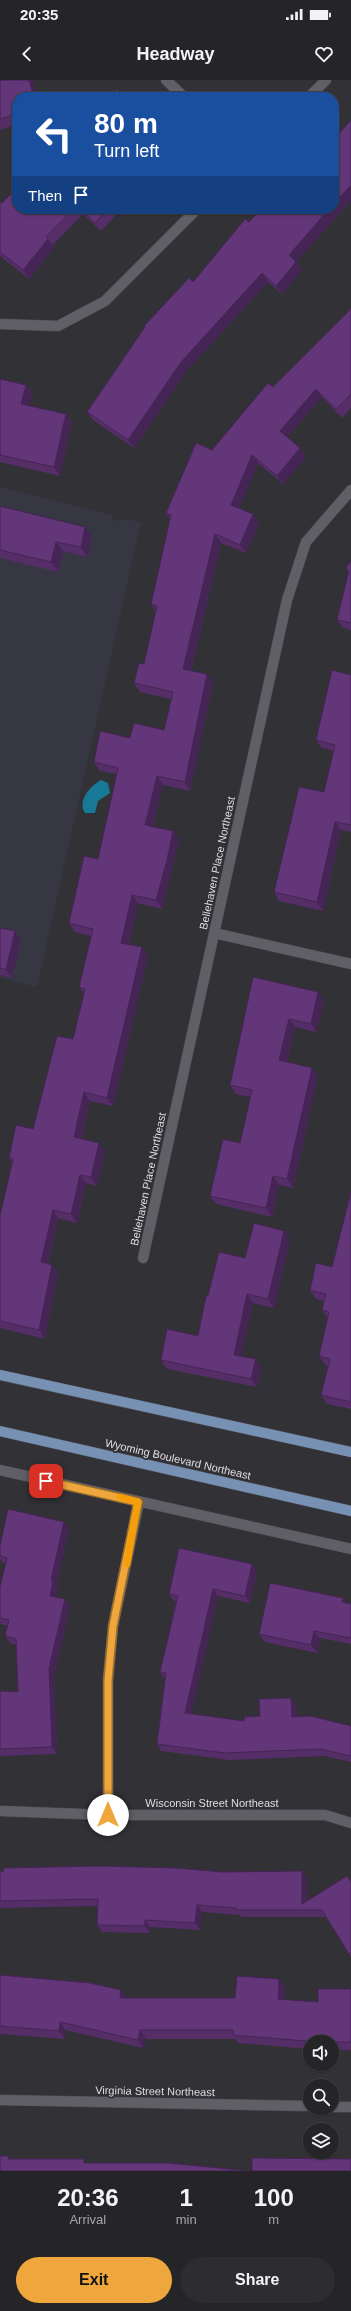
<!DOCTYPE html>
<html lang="en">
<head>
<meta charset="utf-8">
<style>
	:root { --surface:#252528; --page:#2d2d30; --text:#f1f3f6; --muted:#a3a5a8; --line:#424245; --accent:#efa73d }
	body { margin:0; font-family:Helvetica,sans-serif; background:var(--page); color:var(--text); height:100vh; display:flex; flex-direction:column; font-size:15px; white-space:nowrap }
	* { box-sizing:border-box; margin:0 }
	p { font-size:13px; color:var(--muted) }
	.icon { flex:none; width:22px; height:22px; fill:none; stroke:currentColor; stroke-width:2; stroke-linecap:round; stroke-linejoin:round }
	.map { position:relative; height:2091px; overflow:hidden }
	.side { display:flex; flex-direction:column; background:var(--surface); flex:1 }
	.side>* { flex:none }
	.top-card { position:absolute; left:12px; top:12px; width:327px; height:122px; border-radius:16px; box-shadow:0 1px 3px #0004,0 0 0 1px var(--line); background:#1a4fa0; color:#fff; overflow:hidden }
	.fabs { position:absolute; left:303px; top:1955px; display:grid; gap:8px }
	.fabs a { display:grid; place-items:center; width:36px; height:36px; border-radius:50%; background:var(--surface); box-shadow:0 1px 3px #0004,0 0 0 1px var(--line); font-size:20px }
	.pin { position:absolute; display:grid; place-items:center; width:34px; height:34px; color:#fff; margin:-17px; border-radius:8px; box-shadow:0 2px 6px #0006 }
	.me { position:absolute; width:44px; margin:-22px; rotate:0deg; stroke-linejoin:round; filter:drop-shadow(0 0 3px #0008) }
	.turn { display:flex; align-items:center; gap:14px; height:84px; padding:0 16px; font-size:18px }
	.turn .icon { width:52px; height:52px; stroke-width:2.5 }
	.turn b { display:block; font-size:28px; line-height:34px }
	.then { display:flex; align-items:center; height:38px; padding:0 16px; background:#0003; gap:8px; font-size:15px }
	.eta { display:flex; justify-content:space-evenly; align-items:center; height:68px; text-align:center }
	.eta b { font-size:24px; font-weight:700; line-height:28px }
	.cta { display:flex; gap:8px; margin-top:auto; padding:8px 16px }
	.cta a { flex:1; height:46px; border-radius:24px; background:var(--accent); color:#111; font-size:16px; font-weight:700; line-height:46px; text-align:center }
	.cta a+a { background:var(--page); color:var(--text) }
	.status { display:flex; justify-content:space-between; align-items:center; height:28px; padding:0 20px; background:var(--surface); direction:ltr }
	.status svg { height:11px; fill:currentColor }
	header { display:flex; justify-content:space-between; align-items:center; height:52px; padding:0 16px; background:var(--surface); font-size:18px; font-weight:700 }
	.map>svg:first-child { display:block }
</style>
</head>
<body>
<div class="status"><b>20:35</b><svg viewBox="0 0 49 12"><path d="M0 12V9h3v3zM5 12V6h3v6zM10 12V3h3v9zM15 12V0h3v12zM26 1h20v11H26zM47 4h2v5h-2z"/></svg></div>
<header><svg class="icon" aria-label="back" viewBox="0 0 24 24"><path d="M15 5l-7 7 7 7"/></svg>Headway<svg class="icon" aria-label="heart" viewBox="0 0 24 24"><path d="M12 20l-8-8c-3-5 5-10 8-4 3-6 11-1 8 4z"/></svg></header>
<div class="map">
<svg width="351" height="2091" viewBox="0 0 351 2091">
	<rect width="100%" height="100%" fill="#313136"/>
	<path fill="#373743" d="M 0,407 L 112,435 L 114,441 L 126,439 L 141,442 L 37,907 L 0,898 Z"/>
	<path fill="#187997" d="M 101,700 L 108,703 L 110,713 L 98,721 L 95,733 L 85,733 C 77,721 90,706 101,700 Z"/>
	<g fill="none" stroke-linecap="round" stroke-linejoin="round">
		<g stroke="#505055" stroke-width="11">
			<path id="minor" d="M 166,0 L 184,17
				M 309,17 L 326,0
				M 0,244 L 58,246 L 105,221 L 197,129
				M 214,853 L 351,884
				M 143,1178 L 287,520 L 306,462 L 351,410
				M 0,1390 L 351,1469
				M 0,1731 L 108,1735 L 325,1735 L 351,1743
				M 108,1735 L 108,1600 L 113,1546 L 139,1422
				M 0,2020 L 310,2026
				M 332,2027 L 351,2027"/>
		</g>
		<g stroke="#505055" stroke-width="11">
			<path id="major" d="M 0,1295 L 351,1372
				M 0,1351 L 351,1431"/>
		</g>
		<use href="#minor" stroke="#5f5f65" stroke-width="10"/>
		<use href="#major" stroke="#7791b5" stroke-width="10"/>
	</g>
	<path fill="#552e68" d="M 0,0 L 32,0 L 33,2 L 17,17 L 17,44 L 0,50 Z
		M 351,40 L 351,120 L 296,182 L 302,190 L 282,214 L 268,202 L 187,290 L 134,368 L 93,340 L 87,332 L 145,247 L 144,246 L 193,202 L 249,142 L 338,55 Z
		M 0,121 L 2,123 L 17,129 L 122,129 L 101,151 L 83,134 L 53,165 L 54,167 L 29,199 L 0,176 Z
		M 351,228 L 351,328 L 342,338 L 322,317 L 287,357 L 300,368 L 306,377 L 283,404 L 258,383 L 239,428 L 253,434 L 259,443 L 246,473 L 221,463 L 191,591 L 207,594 L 213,603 L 190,711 L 163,705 L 153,747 L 173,751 L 179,760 L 172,789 L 162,829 L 138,823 L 129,864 L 148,876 L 113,1026 L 90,1021 L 82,1059 L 105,1071 L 97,1106 L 86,1103 L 77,1143 L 58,1138 L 48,1184 L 52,1185 L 58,1193 L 45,1259 L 0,1248 L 0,1136 L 12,1083 L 9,1078 L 33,1049 L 73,959 L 84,914 L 79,907 L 91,856 L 75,852 L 69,843 L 98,779 L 117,694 L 100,691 L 94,682 L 130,658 L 164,650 L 171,619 L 140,612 L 134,603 L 144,584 L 156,532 L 151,524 L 170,439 L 166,433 L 212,370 L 273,307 L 346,234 Z
		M 0,300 L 26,305 L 32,313 L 29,326 L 66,334 L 72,342 L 60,396 L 0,382 Z
		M 0,426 L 85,447 L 92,456 L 87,477 L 63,471 L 58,492 L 0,478 Z
		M 351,481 L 351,550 L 343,548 L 337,540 L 349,493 L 346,488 Z
		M 351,595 L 351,752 L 341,750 L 323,831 L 279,821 L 274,812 L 324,712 L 334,671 L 322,668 L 316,660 Z
		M 0,848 L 15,851 L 21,860 L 12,898 L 0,895 Z
		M 253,897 L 324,921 L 316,952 L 295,947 L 287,982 L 312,988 L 318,996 L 293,1108 L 279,1105 L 272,1137 L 216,1124 L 210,1116 L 240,1063 L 251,1017 L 236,1014 L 230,1005 Z
		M 351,1112 L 351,1329 L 327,1324 L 321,1315 L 328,1286 L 325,1285 L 319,1276 L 328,1238 L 322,1230 L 324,1221 L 316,1219 L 310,1210 L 332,1187 Z
		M 284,1151 L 290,1159 L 274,1228 L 253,1223 L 241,1276 L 262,1288 L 257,1307 L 167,1289 L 161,1280 L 198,1256 L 208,1216 L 245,1178 Z
		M 69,1449 L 56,1506 L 58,1508 L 56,1517 L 70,1527 L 54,1595 L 57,1674 L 0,1676 L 0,1611 L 18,1612 L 16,1565 L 10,1563 L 5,1556 L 8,1546 L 0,1544 L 0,1507 L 6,1483 L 3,1483 L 0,1479 L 0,1466 Z
		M 252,1484 L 257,1491 L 250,1523 L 218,1516 L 191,1634 L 244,1641 L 296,1625 L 296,1637 L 351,1646 L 351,1682 L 325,1676 L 230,1680 L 161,1671 L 157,1664 L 165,1599 L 160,1592 L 176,1521 L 174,1521 L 169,1514 Z
		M 343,1518 L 346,1523 L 351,1524 L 351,1564 L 320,1558 L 317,1573 L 265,1562 L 259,1554 Z
		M 0,1791 L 222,1792 L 307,1799 L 307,1821 L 347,1796 L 351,1801 L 351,1877 L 326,1837 L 241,1837 L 240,1835 L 202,1832 L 200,1850 L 150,1847 L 150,1853 L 102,1852 L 97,1845 L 98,1826 L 0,1828 Z
		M 0,1895 L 127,1918 L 235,1918 L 279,1899 L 285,1907 L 284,1920 L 318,1922 L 351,1909 L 351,1970 L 332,1970 L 332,1962 L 310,1962 L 310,1969 L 239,1963 L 235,1959 L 146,1959 L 143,1968 L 65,1950 L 65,1959 L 0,1954 Z"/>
	<path fill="#452555" d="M 29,0 L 32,0 L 33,2 L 37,17 L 34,17 Z
		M 350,106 L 351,107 L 351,120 L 296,182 L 302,190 L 282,214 L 276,206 L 289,175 L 329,129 L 334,129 L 334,124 Z
		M 48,159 L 54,167 L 29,199 L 23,190 Z
		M 262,193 L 268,202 L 187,290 L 134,368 L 128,360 L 181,282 Z
		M 26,305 L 32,313 L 27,333 L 21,324 Z
		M 316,309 L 322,317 L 285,359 L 280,351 Z
		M 66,334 L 72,342 L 60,396 L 54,387 Z
		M 300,368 L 306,377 L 283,404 L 277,396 Z
		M 252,375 L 258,383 L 237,433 L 231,425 Z
		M 253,434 L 259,443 L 246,473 L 240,465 Z
		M 85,447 L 92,456 L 87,477 L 81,467 Z
		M 215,454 L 221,463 L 189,598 L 183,589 Z
		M 56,462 L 63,471 L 58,492 L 51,482 Z
		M 207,594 L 213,603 L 190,711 L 185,702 Z
		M 157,696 L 163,705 L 151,754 L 145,745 Z
		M 335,742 L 341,750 L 323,831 L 317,822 Z
		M 173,751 L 179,760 L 162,829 L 156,820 Z
		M 132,815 L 138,823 L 127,871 L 121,863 Z
		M 15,851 L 21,860 L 12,898 L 6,890 Z
		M 142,867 L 148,876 L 113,1026 L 107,1018 Z
		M 318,912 L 324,921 L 316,952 L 311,944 Z
		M 289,939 L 295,947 L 285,989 L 279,980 Z
		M 312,988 L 318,996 L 293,1108 L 287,1099 Z
		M 84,1012 L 90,1021 L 80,1066 L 74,1057 Z
		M 99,1063 L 105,1071 L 97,1106 L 91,1097 Z
		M 80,1095 L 86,1103 L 77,1143 L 71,1134 Z
		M 273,1096 L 279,1105 L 272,1137 L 266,1128 Z
		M 53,1130 L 58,1138 L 46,1190 L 41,1182 Z
		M 284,1151 L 290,1159 L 274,1228 L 268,1219 Z
		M 52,1185 L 58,1193 L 45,1259 L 39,1250 Z
		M 247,1214 L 253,1223 L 240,1283 L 234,1275 Z
		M 256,1279 L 262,1288 L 257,1307 L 251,1299 Z
		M 64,1442 L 69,1449 L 56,1506 L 58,1508 L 55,1523 L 50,1516 L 51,1500 Z
		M 252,1484 L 257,1491 L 250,1523 L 245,1516 Z
		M 213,1509 L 218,1516 L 190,1640 L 185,1633 Z
		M 343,1518 L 348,1526 L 342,1522 Z
		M 65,1519 L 70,1527 L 54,1595 L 57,1674 L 52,1667 L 49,1588 Z
		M 314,1551 L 320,1558 L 317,1573 L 311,1565 Z
		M 291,1618 L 296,1625 L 297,1644 L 292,1637 Z
		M 302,1791 L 307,1799 L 307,1830 L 302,1824 Z
		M 197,1825 L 202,1832 L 200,1850 L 195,1843 Z
		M 145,1840 L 150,1847 L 150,1853 L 145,1846 Z
		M 279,1899 L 285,1907 L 284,1927 L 278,1919 Z
		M 121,1910 L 127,1919 L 120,1918 Z
		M 60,1942 L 65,1950 L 65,1959 L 59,1951 Z
		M 140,1950 L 146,1959 L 143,1968 L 138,1960 Z"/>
	<path fill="#633579" stroke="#452555" d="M 0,0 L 1,0 L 1,1 L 5,0 L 29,0 L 34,17 L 17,17 L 17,34 L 0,39 Z
		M 117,9 L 125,17 L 109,17 Z
		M 351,40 L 351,107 L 350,106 L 334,124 L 334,51 L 338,55 Z
		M 17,108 L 17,129 L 74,129 L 46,157 L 48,159 L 23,190 L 0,172 L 0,121 L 2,123 Z
		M 81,129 L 108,129 L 95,143 Z
		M 261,129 L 329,129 L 289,175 L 296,182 L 276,206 L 262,193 L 181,282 L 128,360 L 87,332 L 145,247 L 144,246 L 189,198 L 193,202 L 245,139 L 249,142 Z
		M 351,228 L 351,314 L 336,329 L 316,309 L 280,351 L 300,368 L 277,396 L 252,375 L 231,425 L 253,434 L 240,465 L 215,454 L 183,589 L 207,594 L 185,702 L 157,696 L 145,745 L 173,751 L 167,780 L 156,820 L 132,815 L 121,863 L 142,867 L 107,1018 L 84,1012 L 74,1057 L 99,1063 L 91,1097 L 80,1095 L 71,1134 L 53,1130 L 41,1182 L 52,1185 L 39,1250 L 0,1241 L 0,1136 L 13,1079 L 9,1078 L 16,1045 L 33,1049 L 57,956 L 73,959 L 85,909 L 79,907 L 93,849 L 69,843 L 84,776 L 98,779 L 118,688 L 94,682 L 100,651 L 130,658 L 134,643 L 164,650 L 173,612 L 134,603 L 139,583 L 144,584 L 157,526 L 151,524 L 171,435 L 166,433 L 196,363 L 212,370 L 268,303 L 273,307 L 346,234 Z
		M 0,299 L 26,305 L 21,324 L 66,334 L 54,387 L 0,375 Z
		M 0,426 L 85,447 L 81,467 L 56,462 L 51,482 L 0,470 Z
		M 351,481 L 351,543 L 337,540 L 349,491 L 346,488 Z
		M 332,590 L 351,595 L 351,745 L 335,742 L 317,822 L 274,812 L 299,707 L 324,712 L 335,665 L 316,660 Z
		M 0,848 L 15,851 L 6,890 L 0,888 Z
		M 253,897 L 318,912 L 311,944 L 289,939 L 279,980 L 312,988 L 287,1099 L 273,1096 L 266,1128 L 210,1116 L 223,1059 L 240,1063 L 252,1010 L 230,1005 Z
		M 351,1112 L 351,1322 L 321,1315 L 330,1279 L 319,1276 L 329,1232 L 322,1230 L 326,1214 L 310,1210 L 316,1183 L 332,1187 Z
		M 254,1143 L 284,1151 L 268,1219 L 247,1214 L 234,1275 L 256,1279 L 251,1299 L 161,1280 L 167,1249 L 198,1256 L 206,1216 L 208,1216 L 219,1172 L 245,1178 Z
		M 8,1429 L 64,1442 L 51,1500 L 53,1501 L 50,1516 L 65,1519 L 49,1588 L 52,1667 L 0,1669 L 0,1611 L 18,1612 L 16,1559 L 5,1556 L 9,1540 L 0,1538 L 0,1507 L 7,1478 L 0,1476 L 0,1466 Z
		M 179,1468 L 252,1484 L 245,1516 L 213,1509 L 185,1633 L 244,1641 L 244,1637 L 260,1636 L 259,1619 L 291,1618 L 292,1637 L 311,1636 L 351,1646 L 351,1676 L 320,1669 L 225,1673 L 157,1664 L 166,1593 L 160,1592 L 178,1516 L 169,1514 Z
		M 270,1503 L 343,1518 L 342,1522 L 351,1524 L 351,1558 L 314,1551 L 311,1565 L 259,1554 Z
		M 99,1786 L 176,1788 L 222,1792 L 302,1791 L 302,1824 L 347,1796 L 351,1802 L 351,1872 L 349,1874 L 322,1830 L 236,1830 L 236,1828 L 197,1825 L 195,1843 L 145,1840 L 145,1846 L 97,1845 L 98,1819 L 0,1821 L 0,1791 L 4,1792 L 3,1788 Z
		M 0,1895 L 90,1903 L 121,1910 L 120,1918 L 235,1918 L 237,1896 L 279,1899 L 278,1919 L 318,1922 L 318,1909 L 351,1909 L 351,1962 L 318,1962 L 233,1955 L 233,1950 L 140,1950 L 138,1960 L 60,1942 L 59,1951 L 0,1946 Z
		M 0,2076 L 9,2076 L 8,2079 L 84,2079 L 84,2083 L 168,2083 L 250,2091 L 0,2091 Z
		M 252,2078 L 351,2079 L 351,2091 L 252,2091 Z"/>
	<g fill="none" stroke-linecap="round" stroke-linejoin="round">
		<g stroke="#9b6d28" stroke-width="10">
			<path id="route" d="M 46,1401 L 138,1422 L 113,1546 L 108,1600 L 108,1735"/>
		</g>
		<use href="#route" stroke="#efa73d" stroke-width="7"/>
		<path stroke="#f59e0b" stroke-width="7" d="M 120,1417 L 138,1422 L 127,1484"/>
	</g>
	<g text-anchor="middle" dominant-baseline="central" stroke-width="4" stroke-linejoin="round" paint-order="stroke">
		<g font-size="11" fill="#dfdfe2" stroke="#313136">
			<text transform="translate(217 783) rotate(-78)">Bellehaven Place Northeast</text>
			<text transform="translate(148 1099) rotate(-78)">Bellehaven Place Northeast</text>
			<text transform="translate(178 1379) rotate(13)">Wyoming Boulevard Northeast</text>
			<text x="212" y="1723">Wisconsin Street Northeast</text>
			<text transform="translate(155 2011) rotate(1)">Virginia Street Northeast</text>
		</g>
	</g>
</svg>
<div class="fabs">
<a><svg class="icon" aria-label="sound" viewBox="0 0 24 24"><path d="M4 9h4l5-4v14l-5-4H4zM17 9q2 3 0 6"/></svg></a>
<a><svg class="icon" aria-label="search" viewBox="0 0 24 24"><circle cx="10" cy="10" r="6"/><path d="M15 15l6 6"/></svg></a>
<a><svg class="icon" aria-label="layers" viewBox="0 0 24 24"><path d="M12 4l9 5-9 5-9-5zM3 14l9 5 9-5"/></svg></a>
</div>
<div class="pin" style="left:46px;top:1401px;background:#d93025"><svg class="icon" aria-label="arrive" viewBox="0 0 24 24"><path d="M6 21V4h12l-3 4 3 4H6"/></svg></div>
<svg class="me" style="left:108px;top:1735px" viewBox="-20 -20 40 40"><circle r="19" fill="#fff"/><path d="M0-13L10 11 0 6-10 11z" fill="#efa73d"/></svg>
<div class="top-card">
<div class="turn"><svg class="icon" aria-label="left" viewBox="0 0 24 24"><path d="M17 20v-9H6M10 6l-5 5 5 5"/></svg><div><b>80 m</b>Turn left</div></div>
<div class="then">Then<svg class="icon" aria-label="arrive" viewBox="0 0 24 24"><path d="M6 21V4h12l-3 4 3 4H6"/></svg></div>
</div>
</div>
<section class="side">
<div class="eta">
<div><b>20:36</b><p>Arrival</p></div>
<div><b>1</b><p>min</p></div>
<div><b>100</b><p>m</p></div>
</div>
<div class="cta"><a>Exit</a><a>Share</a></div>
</section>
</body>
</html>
